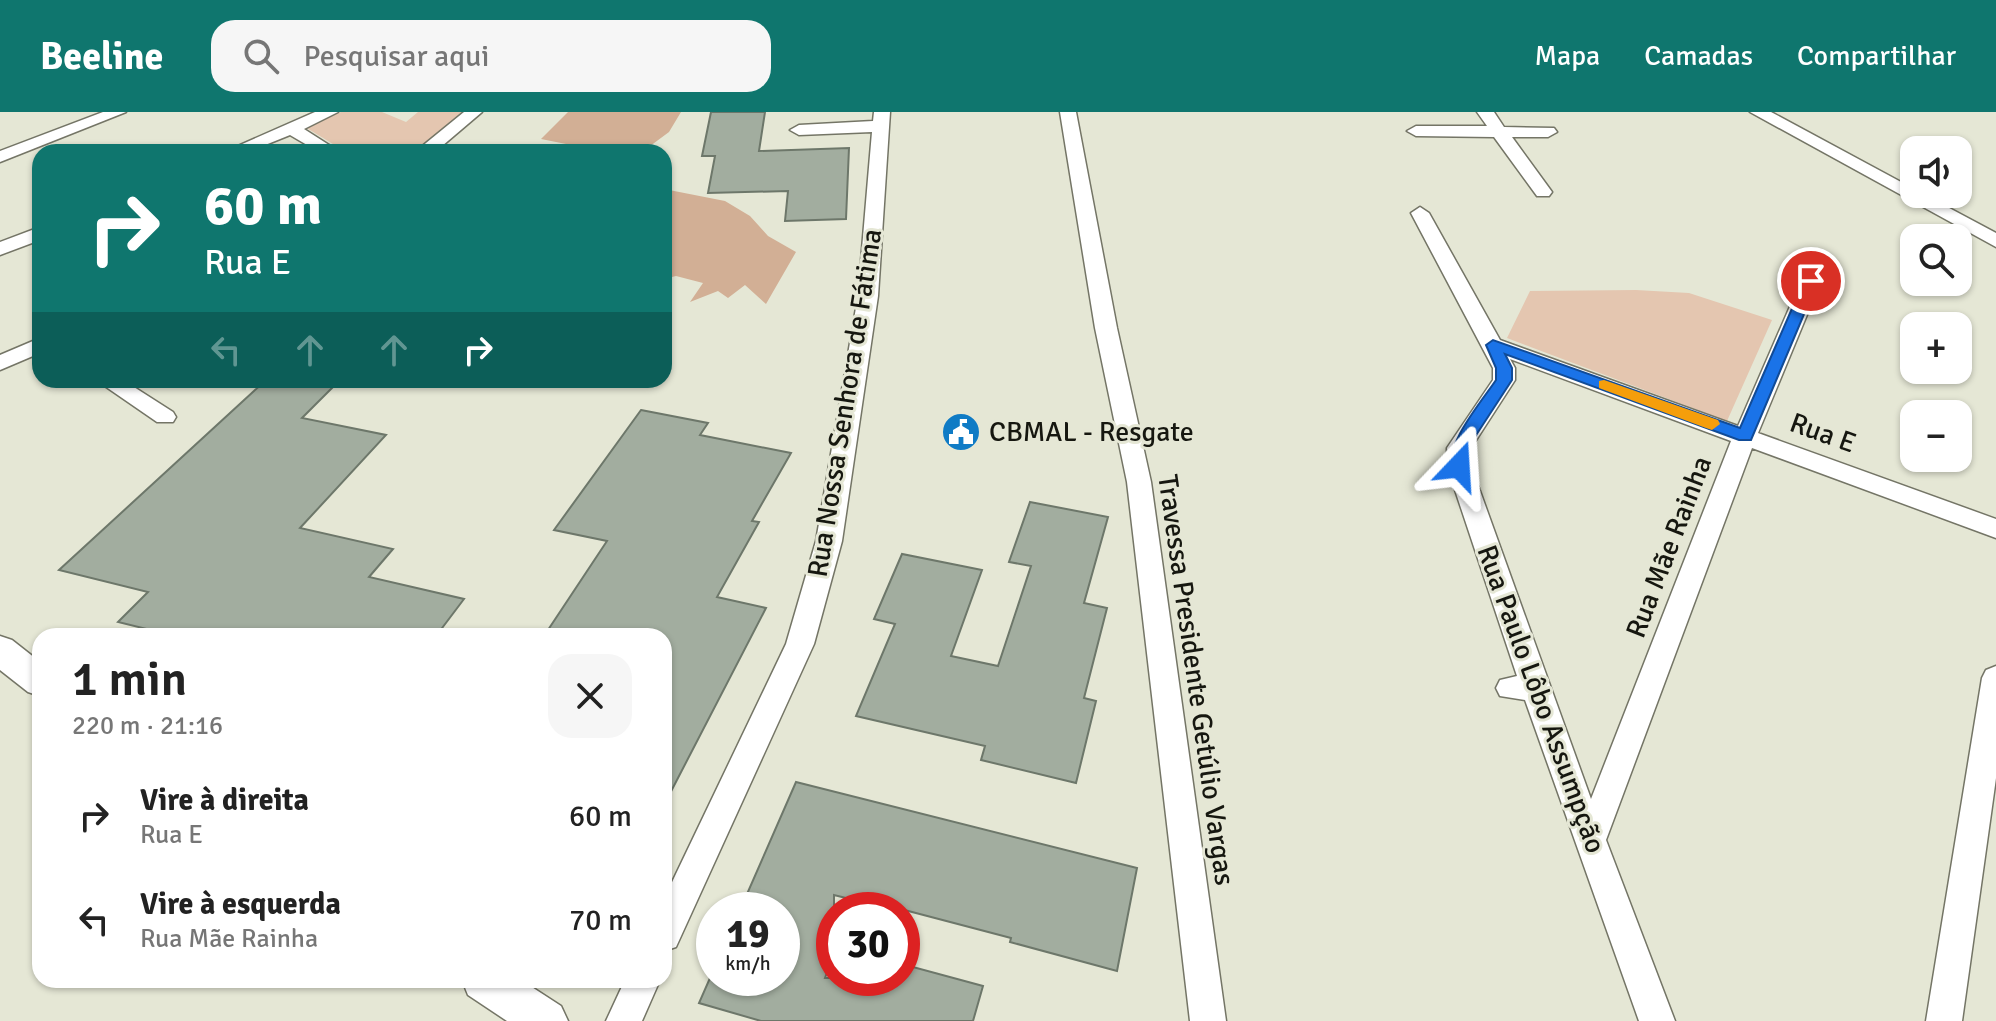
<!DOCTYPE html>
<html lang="pt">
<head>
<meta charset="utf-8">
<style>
	:root { --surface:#fff; --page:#f6f6f6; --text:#222; --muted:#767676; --accent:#0f766e }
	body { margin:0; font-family:Signika,sans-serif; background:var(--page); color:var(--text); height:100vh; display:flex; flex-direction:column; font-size:30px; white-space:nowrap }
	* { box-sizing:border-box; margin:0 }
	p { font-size:26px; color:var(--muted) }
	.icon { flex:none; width:44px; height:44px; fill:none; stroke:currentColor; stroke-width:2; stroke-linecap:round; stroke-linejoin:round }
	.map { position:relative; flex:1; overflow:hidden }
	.sheet { position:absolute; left:32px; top:516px; width:640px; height:360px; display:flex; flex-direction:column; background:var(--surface); border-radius:24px; box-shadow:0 2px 6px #0004 }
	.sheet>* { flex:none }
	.banner { position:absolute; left:32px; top:32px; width:640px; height:244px; border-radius:24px; box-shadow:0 2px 6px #0004; background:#0f766e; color:#fff; overflow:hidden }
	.controls { position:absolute; left:1900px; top:24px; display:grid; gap:16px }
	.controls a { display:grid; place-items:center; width:72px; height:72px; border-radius:16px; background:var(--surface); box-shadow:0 2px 6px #0004; font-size:40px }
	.speed { position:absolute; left:696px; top:780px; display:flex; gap:16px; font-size:40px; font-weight:700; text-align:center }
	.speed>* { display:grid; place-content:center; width:104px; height:104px; border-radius:50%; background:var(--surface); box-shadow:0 2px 6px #0004; line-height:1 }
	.speed small { font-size:20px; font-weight:400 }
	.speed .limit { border:12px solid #d22; background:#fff; color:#111 }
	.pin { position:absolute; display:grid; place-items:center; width:68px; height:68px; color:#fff; margin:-34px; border:4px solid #fff; border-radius:50%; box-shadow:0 2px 8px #0007 }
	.me { position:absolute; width:88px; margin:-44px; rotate:20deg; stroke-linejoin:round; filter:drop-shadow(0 0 6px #0008) }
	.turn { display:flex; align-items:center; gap:28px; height:168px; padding:0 40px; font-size:36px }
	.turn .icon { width:104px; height:104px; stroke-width:2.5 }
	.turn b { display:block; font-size:56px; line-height:68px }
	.lanes { display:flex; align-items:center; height:76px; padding:0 40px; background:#0003; justify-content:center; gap:40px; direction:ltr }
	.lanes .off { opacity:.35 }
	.round { display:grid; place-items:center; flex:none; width:84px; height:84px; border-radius:24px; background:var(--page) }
	.headline { display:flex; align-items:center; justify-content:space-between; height:136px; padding:0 40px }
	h1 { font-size:48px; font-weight:600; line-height:60px }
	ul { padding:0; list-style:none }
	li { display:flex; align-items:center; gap:24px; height:104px; padding:0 40px }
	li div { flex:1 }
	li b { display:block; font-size:30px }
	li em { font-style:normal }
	header { display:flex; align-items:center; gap:48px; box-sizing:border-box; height:112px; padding:0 40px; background:var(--accent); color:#fff }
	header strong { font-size:38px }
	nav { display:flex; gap:44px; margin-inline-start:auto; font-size:28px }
	.search { width:560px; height:72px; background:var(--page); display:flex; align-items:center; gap:20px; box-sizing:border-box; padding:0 28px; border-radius:24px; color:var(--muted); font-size:30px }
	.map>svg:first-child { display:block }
</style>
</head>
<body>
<header>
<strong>Beeline</strong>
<div class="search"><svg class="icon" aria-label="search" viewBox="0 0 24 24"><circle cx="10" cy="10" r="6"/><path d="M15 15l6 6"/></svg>Pesquisar aqui</div>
<nav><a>Mapa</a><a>Camadas</a><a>Compartilhar</a></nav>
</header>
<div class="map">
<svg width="1996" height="909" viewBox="0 0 1996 909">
	<rect width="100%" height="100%" fill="#e5e7d5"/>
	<path fill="#e4c6b0" d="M 341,0 L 382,0 L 406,10 L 418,0 L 463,0 L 414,40 L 346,40 L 305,15 Z
		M 1636,178 L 1689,181 L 1772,208 L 1727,309 L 1507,226 L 1530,179 Z"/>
	<path fill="#d2af95" d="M 568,0 L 681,0 L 669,20 L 642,40 L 553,40 L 566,32 L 541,27 Z
		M 664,77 L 725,89 L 750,104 L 768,124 L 796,140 L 766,192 L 745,173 L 728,186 L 718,179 L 690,190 L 703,171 L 676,164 L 664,167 Z"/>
	<path fill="#a2ad9f" stroke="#6d776a" stroke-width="2" d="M 711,0 L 765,0 L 759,39 L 849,36 L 846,107 L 785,109 L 788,79 L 708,81 L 715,44 L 702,44 Z
		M 266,268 L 340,268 L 302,306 L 386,323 L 300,416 L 393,437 L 369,465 L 464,487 L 436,524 L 175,524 L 118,510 L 148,480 L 59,458 Z
		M 641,298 L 708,311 L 700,323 L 791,341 L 752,409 L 759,410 L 717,485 L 766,496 L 664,693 L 664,524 L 544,524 L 607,429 L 554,418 Z
		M 1030,390 L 1108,405 L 1084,491 L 1107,496 L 1084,586 L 1096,589 L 1076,671 L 981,648 L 985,634 L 856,604 L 895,512 L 874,507 L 902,442 L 982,458 L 951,544 L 998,554 L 1031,454 L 1009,450 Z
		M 796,670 L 1137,756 L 1117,859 L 1010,830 L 1011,826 L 855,785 L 854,788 L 834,783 L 834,841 L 825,866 L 902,866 L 902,852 L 983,874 L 973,909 L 761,909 L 699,891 L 710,866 L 782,866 L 782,798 L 740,798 Z"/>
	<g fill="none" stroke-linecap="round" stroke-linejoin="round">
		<g stroke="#747566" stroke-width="3">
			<path id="minor" d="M 103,0 L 126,0 L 0,50 L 0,39 Z
				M 315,0 L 338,0 L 304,17 L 340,40 L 319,40 L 290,23 L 248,40 L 224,40 Z
				M 464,0 L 482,0 L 435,40 L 415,40 Z
				M 874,0 L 890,0 L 878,184 L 842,429 L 814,532 L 676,835 L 664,839 L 664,787 L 786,532 L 816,429 L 858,184 L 872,20 L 799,23 L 790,18 L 799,13 L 873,9 Z
				M 1060,0 L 1076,0 L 1117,216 L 1151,370 L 1226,909 L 1190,909 L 1127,370 L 1095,216 Z
				M 1477,0 L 1494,0 L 1504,15 L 1554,16 L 1557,20 L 1548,25 L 1512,25 L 1552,80 L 1549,84 L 1537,84 L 1494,25 L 1416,24 L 1407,19 L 1416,14 L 1487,14 Z
				M 1750,0 L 1771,0 L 1914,77 L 1914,82 L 1923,82 L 1996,121 L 1996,135 Z
				M 1420,95 L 1429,101 L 1500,228 L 1738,314 L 1801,169 L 1811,163 L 1818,165 L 1821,169 L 1758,321 L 1996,407 L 1996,426 L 1752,336 L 1606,728 L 1675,909 L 1639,909 L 1525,588 L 1500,584 L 1496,576 L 1500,568 L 1517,564 L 1447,354 L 1447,336 L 1493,268 L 1493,256 L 1411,101 ZM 1510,247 L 1731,329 L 1591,687 L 1471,354 L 1471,336 L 1515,268 L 1515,256 Z
				M 40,115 L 40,128 L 0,143 L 0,130 Z
				M 40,226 L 40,241 L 0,258 L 0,243 Z
				M 96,268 L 123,268 L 173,300 L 176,305 L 173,310 L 157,310 Z
				M 1996,554 L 1996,666 L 1962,909 L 1926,909 L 1982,566 L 1986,558 Z
				M 625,868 L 660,868 L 642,909 L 606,909 Z"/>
		</g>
		<g stroke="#747566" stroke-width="3">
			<path id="tertiary" d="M 0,524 L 12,528 L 40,550 L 40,584 L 28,580 L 0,558 Z
				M 462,868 L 521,868 L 561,894 L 568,909 L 507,909 L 468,883 Z"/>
		</g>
		<use href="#minor" fill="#fff" fill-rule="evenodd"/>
		<use href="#tertiary" fill="#fff" fill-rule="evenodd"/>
	</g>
	<path fill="#1a73e8" stroke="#114b97" stroke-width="2" d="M 1811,164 L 1818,169 L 1751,328 L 1739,328 L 1505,242 L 1512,256 L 1512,268 L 1467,337 L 1465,358 L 1453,358 C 1443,334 1482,289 1496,268 L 1496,256 L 1486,233 L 1493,228 L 1740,316 L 1804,169 Z"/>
	<path fill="#f59e0b" d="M 1604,268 L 1718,308 L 1720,312 L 1712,318 L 1706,316 L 1599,276 L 1599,269 Z"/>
	<defs>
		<g id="civic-disc" transform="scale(2)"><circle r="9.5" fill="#0f7bc5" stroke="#e5e7d5"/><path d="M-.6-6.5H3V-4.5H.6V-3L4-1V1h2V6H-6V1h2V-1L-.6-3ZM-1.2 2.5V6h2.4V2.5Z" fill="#fff"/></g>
	</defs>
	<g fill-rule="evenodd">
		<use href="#civic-disc" x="961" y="320"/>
	</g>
	<g text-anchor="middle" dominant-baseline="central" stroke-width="6" stroke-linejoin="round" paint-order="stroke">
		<g font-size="28" fill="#161710" stroke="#e5e7d5">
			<text transform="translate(845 291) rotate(-81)">Rua Nossa Senhora de Fátima</text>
			<text transform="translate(1823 321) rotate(20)">Rua E</text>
			<text transform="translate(1669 435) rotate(-69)">Rua Mãe Rainha</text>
			<text transform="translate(1196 568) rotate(82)">Travessa Presidente Getúlio Vargas</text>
			<text transform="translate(1541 587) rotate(70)">Rua Paulo Lôbo Assumpção</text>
		</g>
		<g font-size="28" fill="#161710" stroke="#e5e7d5" text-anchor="start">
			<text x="989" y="320">CBMAL - Resgate</text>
		</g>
	</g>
</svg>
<div class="controls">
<a><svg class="icon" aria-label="sound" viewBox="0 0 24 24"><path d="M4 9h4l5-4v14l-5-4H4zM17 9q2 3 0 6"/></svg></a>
<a><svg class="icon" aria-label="search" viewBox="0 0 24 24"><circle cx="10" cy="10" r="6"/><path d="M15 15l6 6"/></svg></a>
<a>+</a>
<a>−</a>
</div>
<div class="speed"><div>19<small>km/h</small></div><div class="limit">30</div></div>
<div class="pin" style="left:1811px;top:169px;background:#d93025"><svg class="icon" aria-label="arrive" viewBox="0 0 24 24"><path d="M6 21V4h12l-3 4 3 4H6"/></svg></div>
<svg class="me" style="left:1459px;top:354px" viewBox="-20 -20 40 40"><path d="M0-17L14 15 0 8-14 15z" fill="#1a73e8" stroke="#fff" stroke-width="4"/></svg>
<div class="banner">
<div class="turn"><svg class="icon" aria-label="right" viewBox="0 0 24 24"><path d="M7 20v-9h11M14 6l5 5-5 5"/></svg><div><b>60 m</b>Rua E</div></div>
<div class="lanes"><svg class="icon off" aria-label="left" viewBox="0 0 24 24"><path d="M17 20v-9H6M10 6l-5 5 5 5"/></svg><svg class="icon off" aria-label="ahead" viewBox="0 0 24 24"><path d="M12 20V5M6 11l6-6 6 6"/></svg><svg class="icon off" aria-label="ahead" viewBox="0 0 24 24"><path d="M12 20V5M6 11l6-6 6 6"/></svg><svg class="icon" aria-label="right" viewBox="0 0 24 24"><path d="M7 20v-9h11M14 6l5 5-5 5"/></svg></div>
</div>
<section class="sheet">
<div class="headline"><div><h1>1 min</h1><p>220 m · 21:16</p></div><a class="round"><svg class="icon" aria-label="close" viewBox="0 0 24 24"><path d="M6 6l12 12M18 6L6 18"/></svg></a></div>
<ul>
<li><svg class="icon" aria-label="right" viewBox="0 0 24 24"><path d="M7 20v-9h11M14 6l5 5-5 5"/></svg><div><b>Vire à direita</b><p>Rua E</p></div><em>60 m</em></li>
<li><svg class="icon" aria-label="left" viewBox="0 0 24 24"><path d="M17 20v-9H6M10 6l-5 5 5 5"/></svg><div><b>Vire à esquerda</b><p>Rua Mãe Rainha</p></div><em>70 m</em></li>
</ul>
</section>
</div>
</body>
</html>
